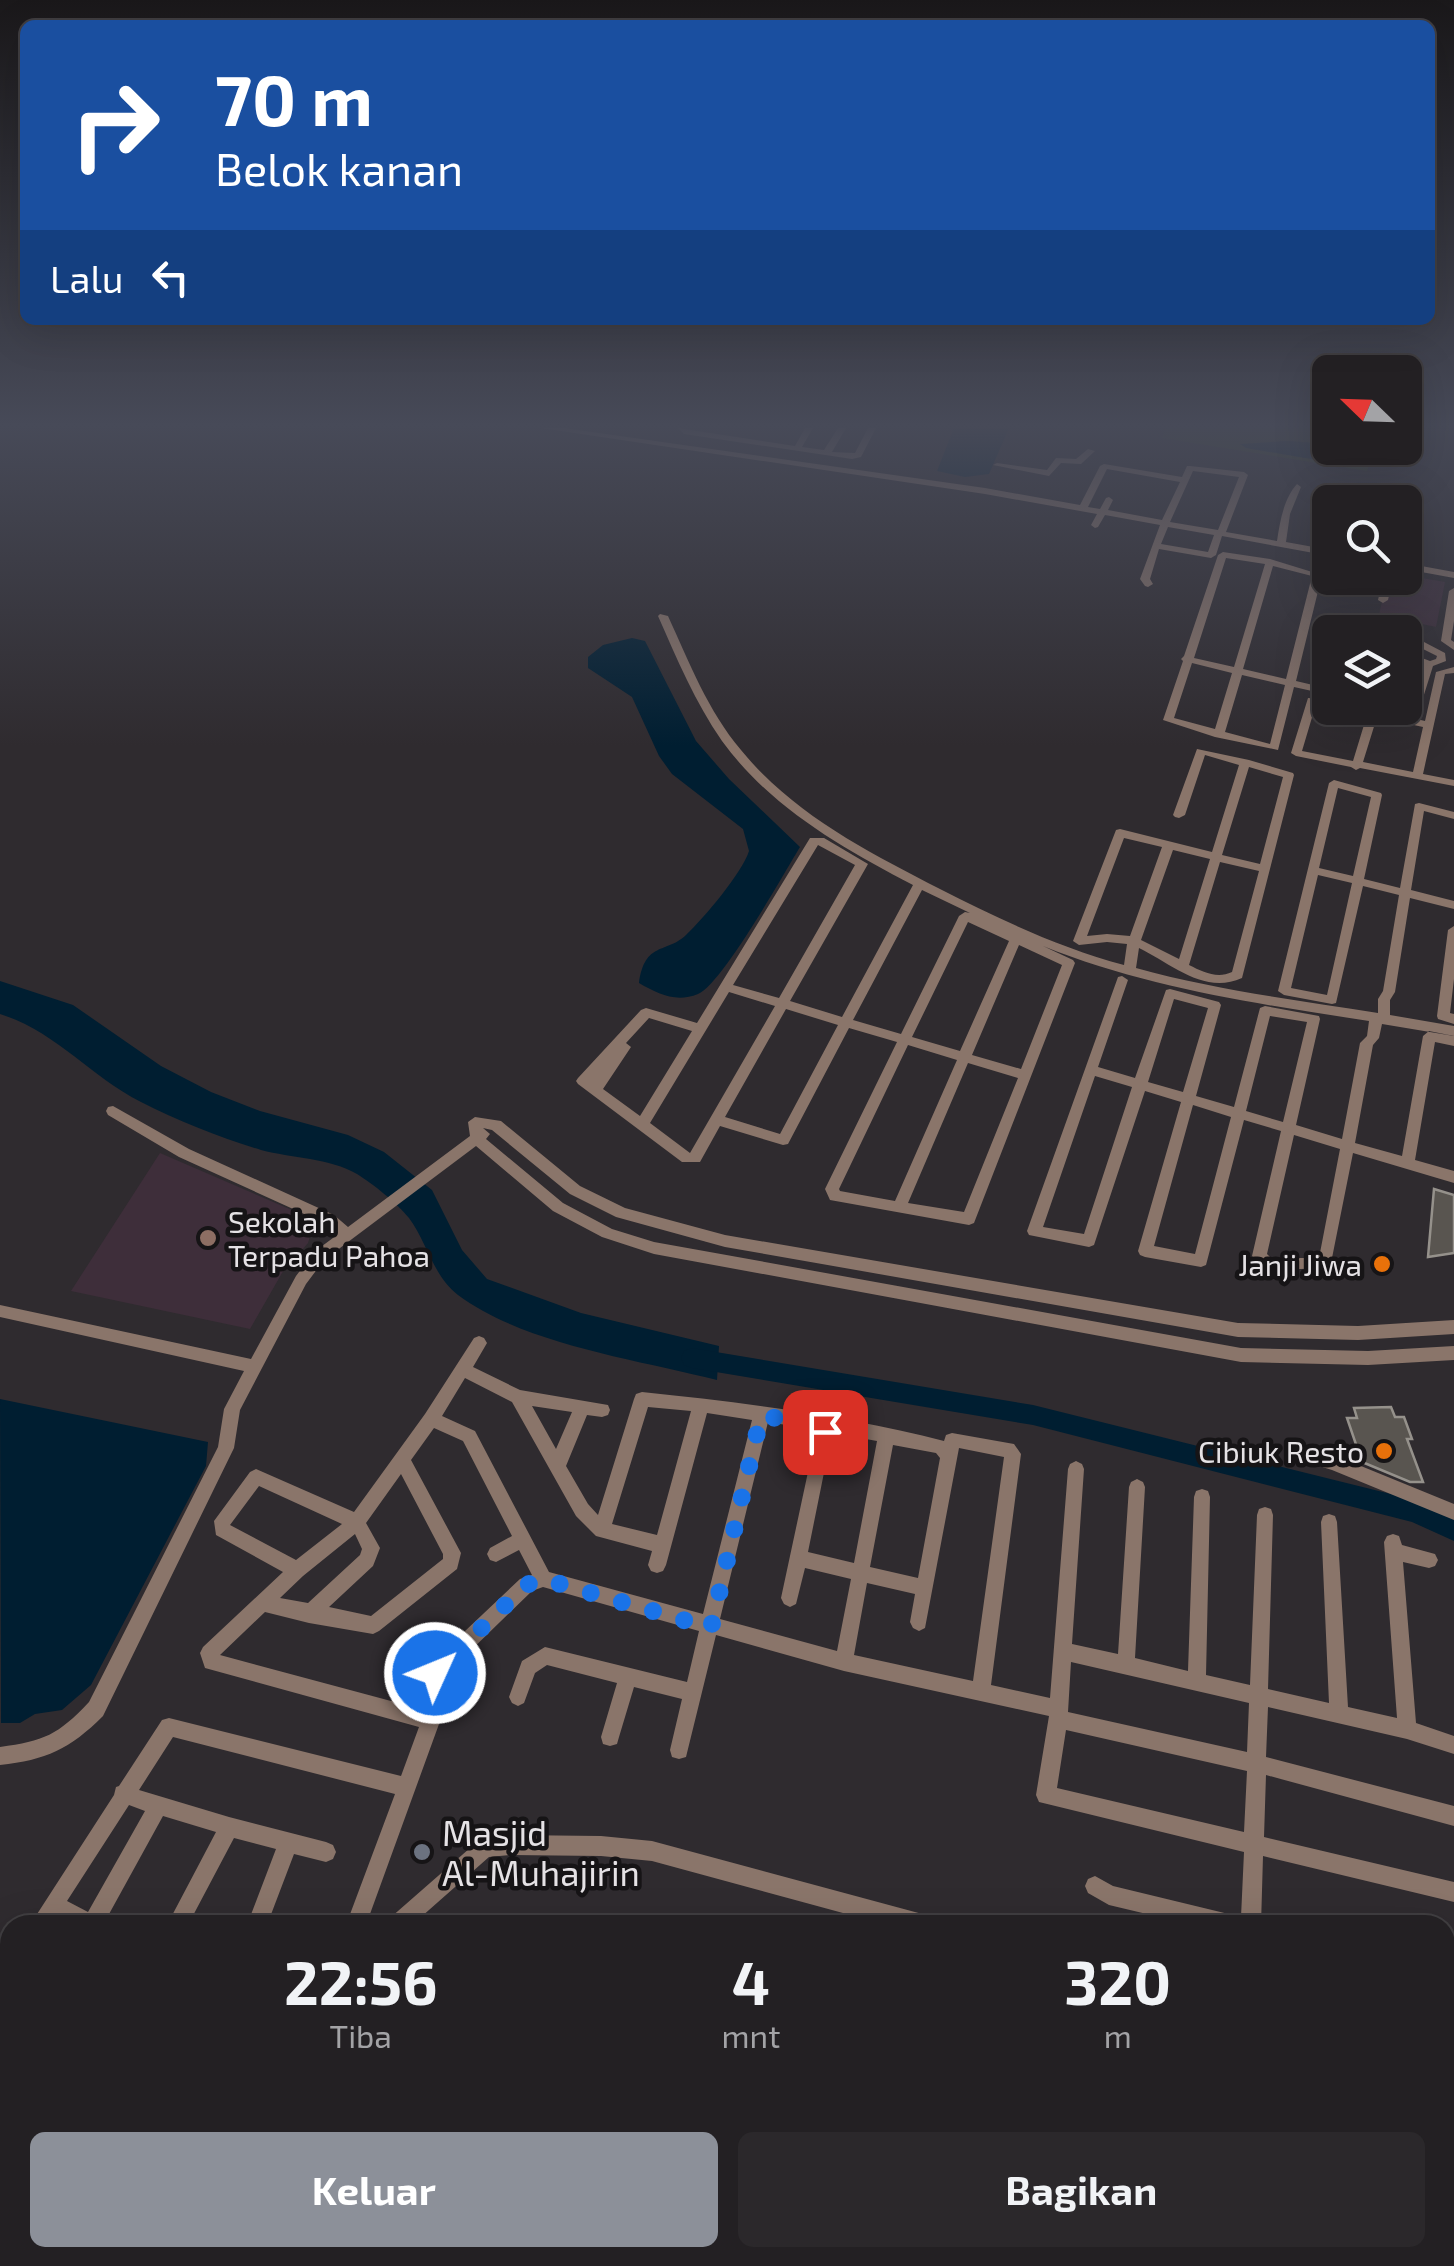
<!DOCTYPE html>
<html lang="id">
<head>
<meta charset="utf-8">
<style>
	:root { --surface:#232023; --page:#2b282b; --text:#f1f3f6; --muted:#a3a3a6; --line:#403e41; --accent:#8c9099 }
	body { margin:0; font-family:"Exo 2",sans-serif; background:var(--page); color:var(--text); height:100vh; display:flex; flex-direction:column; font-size:38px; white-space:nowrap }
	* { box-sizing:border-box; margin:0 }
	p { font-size:32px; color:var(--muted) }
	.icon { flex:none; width:55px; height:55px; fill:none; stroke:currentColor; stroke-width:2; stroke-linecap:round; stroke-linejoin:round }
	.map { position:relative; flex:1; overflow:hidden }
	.sheet { position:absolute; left:0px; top:1915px; width:1455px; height:352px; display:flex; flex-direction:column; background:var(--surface); border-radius:30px 30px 0 0; box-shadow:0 10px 40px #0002,0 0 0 2px var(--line) }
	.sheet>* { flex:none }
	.hud { position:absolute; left:20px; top:20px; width:1415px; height:305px; border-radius:15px; box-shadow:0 10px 40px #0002,0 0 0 2px var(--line); background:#1a4fa0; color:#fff; overflow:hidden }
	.needle { width:65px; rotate:293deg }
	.controls { position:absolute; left:1312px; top:355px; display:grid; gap:20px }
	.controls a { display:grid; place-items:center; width:110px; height:110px; border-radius:15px; background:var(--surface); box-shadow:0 10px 40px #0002,0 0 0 2px var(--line); font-size:50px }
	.pin { position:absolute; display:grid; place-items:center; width:85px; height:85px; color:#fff; margin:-42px; border-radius:20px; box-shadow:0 5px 15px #0006 }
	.me { position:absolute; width:110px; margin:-55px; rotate:46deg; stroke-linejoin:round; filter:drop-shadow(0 0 8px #0008) }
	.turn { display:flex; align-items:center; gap:35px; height:210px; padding:0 30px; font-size:45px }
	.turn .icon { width:130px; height:130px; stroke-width:2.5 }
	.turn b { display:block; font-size:70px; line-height:85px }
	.then { display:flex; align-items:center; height:95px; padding:0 30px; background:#0003; gap:20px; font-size:38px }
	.eta { display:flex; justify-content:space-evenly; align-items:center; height:170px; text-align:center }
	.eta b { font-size:60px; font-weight:700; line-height:70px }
	.cta { display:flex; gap:20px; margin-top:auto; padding:20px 30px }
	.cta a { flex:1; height:115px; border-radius:15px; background:var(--accent); color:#fff; font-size:40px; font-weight:700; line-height:115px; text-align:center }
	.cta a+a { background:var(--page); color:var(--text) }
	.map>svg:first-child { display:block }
</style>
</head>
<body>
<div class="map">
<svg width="1454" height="2266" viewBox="0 0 1454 2266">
	<rect width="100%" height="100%" fill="#2f2b2f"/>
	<path fill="#3e2e3a" d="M 1405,575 L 1445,582 L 1436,627 L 1379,615 L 1387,578 Z
		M 160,1153 L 308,1217 L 314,1224 L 308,1243 L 282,1273 L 250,1329 L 71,1291 Z"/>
	<path fill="#364120" d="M 1165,428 L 1330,428 L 1330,448 L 1376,448 L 1367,471 L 1162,438 Z"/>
	<path fill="#001e31" d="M 954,428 L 1009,428 L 989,474 L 965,477 L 937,471 Z
		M 1287,441 C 1311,443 1348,441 1362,463 L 1358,467 L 1246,448 L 1240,444 Z
		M 632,638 L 645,641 L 696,741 L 729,779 L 800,847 C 783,875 722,984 698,994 C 676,1003 658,994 639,983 C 645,941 666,954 686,935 C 704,918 742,873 749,851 L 743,829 L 672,774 L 659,756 L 632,697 L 588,668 L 588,657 L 603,645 Z
		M 0,981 L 73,1005 L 161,1066 L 211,1092 L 260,1111 L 348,1135 L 384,1152 L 432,1190 L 462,1250 L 487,1279 L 581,1313 L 719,1346 L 717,1380 C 636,1359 526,1345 458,1295 C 433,1276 427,1242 409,1218 C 397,1203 373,1184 357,1174 C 330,1158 291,1158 261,1150 C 221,1138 178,1121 141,1102 C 88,1075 57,1032 0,1014 Z
		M 0,1399 L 208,1442 L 206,1466 L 91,1685 L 62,1710 L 35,1714 L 20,1723 L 1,1723 Z"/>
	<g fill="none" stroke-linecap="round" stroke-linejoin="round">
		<path fill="#001e31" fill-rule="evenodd" d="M 692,1348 L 1033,1405 L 1415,1500 L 1454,1517 L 1454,1541 L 1412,1522 L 1033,1425 L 692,1368 L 684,1365 L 681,1358 L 684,1351 Z"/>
	</g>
	<path fill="#595550" stroke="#95918b" stroke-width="2.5" d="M 1434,1189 L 1454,1195 L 1454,1253 L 1428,1257 Z
		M 1391,1407 L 1395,1417 L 1404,1417 L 1412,1439 L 1407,1439 L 1423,1482 L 1410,1482 L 1362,1462 L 1347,1418 L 1357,1418 L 1354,1408 Z"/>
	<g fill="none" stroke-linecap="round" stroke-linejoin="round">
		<path fill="#8a756a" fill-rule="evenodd" d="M 541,428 L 564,428 L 985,488 L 1080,505 L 1100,466 L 1104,464 L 1182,477 L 1187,466 L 1190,466 L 1244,472 L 1248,475 L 1226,532 L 1277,541 C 1280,521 1284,498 1297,484 L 1301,487 L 1290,514 L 1286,542 L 1330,550 L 1330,556 L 1222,536 L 1216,555 L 1211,558 L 1159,549 L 1150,579 L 1153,584 L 1148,587 L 1145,586 L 1140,579 L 1160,525 L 1105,515 L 1098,527 L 1095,528 L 1091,525 L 1097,514 L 985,494 ZM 1107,469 L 1180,482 L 1162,520 L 1108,510 L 1113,500 L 1109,497 L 1106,498 L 1100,509 L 1088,507 ZM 1193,471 L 1239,477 L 1218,530 L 1170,522 ZM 1168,527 L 1214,535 L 1208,552 L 1161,544 Z
			M 678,428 L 795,446 L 805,428 L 813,428 L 802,447 L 824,450 L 838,428 L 846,428 L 832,452 L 855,453 L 868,428 L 876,428 L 861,457 L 852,459 L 684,434 Z
			M 1088,449 L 1095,451 L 1081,464 L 1061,463 L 1049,476 L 993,465 L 997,463 L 1047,470 L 1056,458 L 1076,459 Z
			M 1223,552 L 1270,559 L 1322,575 L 1296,681 L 1330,689 L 1330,695 L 1294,687 L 1278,750 L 1215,737 L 1163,720 L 1183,661 L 1181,659 L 1184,656 L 1218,555 ZM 1226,558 L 1265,564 L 1234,667 L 1194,658 ZM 1273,566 L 1312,576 L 1286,679 L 1243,669 ZM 1192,663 L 1232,673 L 1215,729 L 1174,718 ZM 1242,675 L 1285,685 L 1270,744 L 1225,732 Z
			M 1405,563 L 1454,572 L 1454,578 L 1405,569 Z
			M 1383,578 L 1393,578 L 1388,600 L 1383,603 L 1378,600 Z
			M 1454,588 L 1454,621 L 1451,640 L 1454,642 L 1454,650 L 1441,641 L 1449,591 Z
			M 660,614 L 668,616 C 689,662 708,711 741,750 C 793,814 868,852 940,889 C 999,919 1060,948 1124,965 L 1127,944 L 1107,942 L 1079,945 L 1073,941 L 1116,830 L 1120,829 L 1212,852 L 1239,765 L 1205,755 L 1185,815 L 1179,818 L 1175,817 L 1173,815 L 1197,749 L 1249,760 L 1293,773 L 1294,775 L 1242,978 C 1204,995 1172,964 1139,948 L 1136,968 C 1215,990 1297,1000 1378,1013 L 1378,999 L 1383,991 L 1399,895 L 1363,886 L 1336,1003 L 1332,1004 L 1284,995 L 1278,991 L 1329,783 L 1334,780 L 1381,793 L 1382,795 L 1364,879 L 1400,888 L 1415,804 L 1419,803 L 1454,812 L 1454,819 L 1424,811 L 1411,890 L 1454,901 L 1454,909 L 1410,898 L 1395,992 L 1390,1000 L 1390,1015 L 1454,1026 L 1454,1036 L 1382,1024 L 1379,1038 L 1373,1045 L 1355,1143 L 1402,1156 L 1423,1036 L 1429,1031 L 1454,1036 L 1454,1046 L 1435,1042 L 1415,1160 L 1454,1171 L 1454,1183 L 1353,1153 L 1330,1268 L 1268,1270 L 1263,1268 L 1252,1256 L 1281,1131 L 1244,1120 L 1206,1265 L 1201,1267 L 1145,1257 L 1140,1255 L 1138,1251 L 1181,1102 L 1145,1091 L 1094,1245 L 1089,1247 L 1029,1235 L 1027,1231 L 1118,977 L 1122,976 L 1128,980 L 1098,1067 L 1135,1078 L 1166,990 L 1170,989 L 1219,1002 L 1221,1005 L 1196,1096 L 1234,1107 L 1260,1008 L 1265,1006 L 1319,1016 L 1320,1019 L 1296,1125 L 1342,1139 L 1360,1043 L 1367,1036 L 1369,1021 C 1259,1004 1147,988 1043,946 L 1073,960 L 1075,963 L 974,1223 L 969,1225 L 830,1200 L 825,1189 L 897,1042 L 849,1028 L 788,1144 L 783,1145 L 720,1126 L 700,1162 L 682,1162 L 578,1084 L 576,1081 L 578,1078 L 641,1010 L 646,1008 L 697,1023 L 810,838 L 824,838 L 868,864 L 790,1001 L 842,1017 L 913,885 C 842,848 770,807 722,741 C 695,702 677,659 658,616 ZM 1249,767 L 1283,777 L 1260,864 L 1222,855 ZM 1338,788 L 1371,797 L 1353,876 L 1319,868 ZM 1124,838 L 1162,847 L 1130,936 L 1107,934 L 1087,936 ZM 818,845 L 855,865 L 779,998 L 733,985 ZM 1173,850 L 1210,859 L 1179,959 L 1141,940 ZM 1220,862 L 1259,871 L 1232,972 C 1217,979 1203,972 1189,965 ZM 1318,875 L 1352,883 L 1327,995 L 1291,988 ZM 922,890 L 970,913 L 965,912 L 959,916 L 901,1034 L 853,1020 ZM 968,922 L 1009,941 L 960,1051 L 912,1037 ZM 1019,945 L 1062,965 L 1021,1069 L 972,1055 ZM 729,992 L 775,1006 L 690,1153 L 650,1123 ZM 1174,999 L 1208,1008 L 1183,1092 L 1148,1082 ZM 786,1009 L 838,1025 L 780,1134 L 725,1117 ZM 1270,1016 L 1307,1022 L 1283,1122 L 1246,1111 ZM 649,1018 L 692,1031 L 640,1116 L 603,1089 L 631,1047 L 626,1043 ZM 908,1045 L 957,1060 L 895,1201 L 840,1191 L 839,1189 ZM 968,1063 L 1018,1078 L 964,1212 L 908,1203 ZM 1095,1076 L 1132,1087 L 1084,1234 L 1043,1227 ZM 1193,1105 L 1231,1117 L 1195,1254 L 1154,1246 ZM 1294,1135 L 1340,1149 L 1319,1258 L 1271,1258 L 1267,1254 Z
			M 1424,642 L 1445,653 L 1446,661 L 1433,666 L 1422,701 L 1409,708 L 1401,708 L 1405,708 L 1405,702 L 1413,697 L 1424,665 L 1410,697 L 1405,700 L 1405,685 L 1415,662 L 1407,659 L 1405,648 ZM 1423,649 L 1437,656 L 1436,659 L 1430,661 L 1414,655 L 1413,652 Z
			M 1454,667 L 1454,673 L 1445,674 L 1423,774 L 1454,780 L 1454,786 L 1360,768 L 1356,770 L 1351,767 L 1296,756 L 1291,753 L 1308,698 L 1330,700 L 1330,706 L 1316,704 L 1302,751 L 1353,761 L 1367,715 L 1347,710 L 1346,708 L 1373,709 L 1425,721 L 1436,672 ZM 1377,717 L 1423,727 L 1413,772 L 1363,762 Z
			M 1454,926 L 1454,979 L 1450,1013 L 1454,1014 L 1454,1024 L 1438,1019 L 1437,1016 L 1448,930 Z
			M 113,1106 L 189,1149 L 334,1215 L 348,1227 L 470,1136 L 468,1122 L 475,1117 L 501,1121 L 580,1186 L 625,1208 L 725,1235 L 1238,1323 L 1358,1326 L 1454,1320 L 1454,1334 L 1358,1340 L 1238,1337 L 725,1247 L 616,1217 L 570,1194 L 492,1130 L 483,1128 L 490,1134 L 486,1139 L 563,1203 L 612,1229 L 654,1242 L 1241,1348 L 1368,1351 L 1454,1346 L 1454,1360 L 1368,1365 L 1241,1362 L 654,1254 L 602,1237 L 553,1211 L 476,1146 L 324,1260 L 306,1284 L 240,1410 L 234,1448 L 103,1716 C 70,1749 46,1760 0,1765 L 0,1747 C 44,1741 58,1735 89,1702 L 218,1447 L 224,1409 L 244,1371 L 0,1317 L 0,1305 L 251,1359 L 296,1276 L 314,1252 L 337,1235 L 324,1223 L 179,1157 L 108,1115 L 106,1111 L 108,1107 Z
			M 479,1336 L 484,1338 L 487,1343 L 473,1367 L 520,1390 L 608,1405 L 610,1410 L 608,1415 L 602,1417 L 587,1415 L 566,1466 L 588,1504 L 598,1515 L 634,1399 L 636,1394 L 642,1392 C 740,1402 849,1416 944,1441 L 946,1435 L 952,1433 L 1014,1444 L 1021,1454 L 991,1685 L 1050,1698 L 1068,1469 L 1070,1464 L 1076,1461 L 1082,1464 L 1084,1469 L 1072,1644 L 1118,1654 L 1129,1487 L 1131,1482 L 1137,1479 L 1143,1482 L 1145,1487 L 1135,1658 L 1188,1671 L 1194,1497 L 1196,1491 L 1202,1489 L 1208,1491 L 1210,1497 L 1206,1675 L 1250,1685 L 1257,1515 L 1259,1509 L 1265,1507 L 1271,1509 L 1273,1515 L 1268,1689 L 1329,1703 L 1321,1522 L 1323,1516 L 1329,1514 L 1335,1516 L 1337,1522 L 1348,1707 L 1397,1718 L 1384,1542 L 1387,1536 L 1393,1534 L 1399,1536 L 1402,1545 L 1435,1554 L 1438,1560 L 1435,1566 L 1429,1568 L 1403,1562 L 1416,1723 L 1454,1736 L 1454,1754 L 1407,1739 L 1268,1707 L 1266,1757 L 1454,1806 L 1454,1826 L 1266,1775 L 1264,1837 L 1454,1882 L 1454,1902 L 1263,1856 L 1261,1925 L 1193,1925 L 1109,1905 L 1088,1893 L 1085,1886 L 1088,1879 L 1095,1876 L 1113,1886 L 1241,1917 L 1244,1852 L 1039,1802 L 1036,1795 L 1049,1716 L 844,1671 L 716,1635 L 686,1757 L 679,1759 L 672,1757 L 670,1750 L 682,1699 L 634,1687 L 619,1737 L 617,1744 L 610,1746 L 603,1744 L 601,1737 L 617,1683 L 547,1665 L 535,1673 L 524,1703 L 518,1706 L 512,1703 L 509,1697 L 522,1661 L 545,1647 L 687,1682 L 699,1631 L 543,1587 L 532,1591 L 463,1658 L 366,1925 L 346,1925 L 395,1794 L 173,1737 L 139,1790 L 229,1817 L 326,1842 L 333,1845 L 336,1852 L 333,1859 L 326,1862 L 294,1854 L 267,1925 L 247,1925 L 276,1849 L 234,1838 L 188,1925 L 167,1925 L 216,1832 L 163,1816 L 103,1925 L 72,1925 L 57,1917 L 52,1925 L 30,1925 L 114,1795 L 116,1787 L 119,1786 L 162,1720 L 169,1718 L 401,1776 L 419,1727 L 205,1668 L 200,1653 L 203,1647 L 283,1572 L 216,1535 L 214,1521 L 250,1472 L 256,1469 L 354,1512 L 425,1414 L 474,1338 ZM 465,1378 L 512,1402 L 576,1516 L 596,1536 L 652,1551 L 648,1565 L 651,1571 L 657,1573 L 663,1571 L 666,1565 L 707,1413 L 752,1420 L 703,1614 L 549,1572 L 475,1431 L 442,1416 ZM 532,1406 L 572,1412 L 556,1449 ZM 648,1407 L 691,1411 L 657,1535 L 612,1524 ZM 768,1422 L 817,1430 L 781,1598 L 784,1604 L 790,1607 L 796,1604 L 805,1568 L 851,1579 L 837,1651 L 720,1619 ZM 434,1428 L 463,1441 L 512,1536 L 490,1548 L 487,1554 L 490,1560 L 496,1562 L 519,1550 L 532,1575 L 520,1579 L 391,1701 L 220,1655 L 265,1612 L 309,1623 L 373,1634 L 379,1631 L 457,1569 L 461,1553 L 411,1460 ZM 832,1433 L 877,1441 L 854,1563 L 808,1552 ZM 893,1445 L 936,1453 L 940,1458 L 918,1578 L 870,1567 ZM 959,1448 L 1004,1457 L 973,1681 L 854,1655 L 867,1583 L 915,1594 L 910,1622 L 913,1628 L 919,1631 L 925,1628 ZM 401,1474 L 443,1554 L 443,1559 L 371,1616 L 329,1607 L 373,1566 L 380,1548 L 366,1523 ZM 259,1486 L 342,1524 L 296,1560 L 230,1525 ZM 355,1534 L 362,1549 L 360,1555 L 308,1603 L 280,1598 L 303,1576 ZM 1071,1662 L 1249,1703 L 1247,1752 L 1068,1712 ZM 435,1684 L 425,1711 L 412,1707 ZM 1066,1730 L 1247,1771 L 1244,1832 L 1057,1788 ZM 129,1805 L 145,1811 L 88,1912 L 67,1901 Z
			M 1293,1444 L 1334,1455 L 1454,1504 L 1454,1520 L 1332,1470 L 1287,1456 L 1285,1451 L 1287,1446 Z
			M 511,1835 L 601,1836 L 652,1841 L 926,1915 L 933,1918 L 936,1925 L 889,1925 L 874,1921 L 873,1925 L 853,1925 L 854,1916 L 652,1861 L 601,1856 L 511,1855 L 489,1857 L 412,1925 L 387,1925 L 390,1918 L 478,1841 Z
			M 10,1963 L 10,2013 L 0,2009 L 0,1970 L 3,1966 Z
			M 1445,1968 L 1454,1970 L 1454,1990 L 1445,1988 Z
			M 1445,2056 L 1454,2058 L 1454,2080 L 1445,2078 Z
			M 0,2102 L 10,2107 L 10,2130 L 0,2125 Z
			M 1445,2168 L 1454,2170 L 1454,2192 L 1445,2190 Z
			M 49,2258 L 72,2258 L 69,2266 L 45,2266 Z
			M 174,2258 L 211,2258 L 208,2266 L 170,2266 Z
			M 308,2258 L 332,2258 L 329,2266 L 304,2266 Z
			M 479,2258 L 513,2258 L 518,2266 L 482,2266 Z
			M 545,2258 L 567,2258 L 566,2266 L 542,2266 Z
			M 645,2258 L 667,2258 L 664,2266 L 642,2266 Z
			M 881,2258 L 903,2258 L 902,2266 L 878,2266 Z
			M 986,2258 L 1030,2258 L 1035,2266 L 989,2266 Z
			M 1234,2258 L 1256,2258 L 1257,2266 L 1233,2266 Z
			M 1345,2258 L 1395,2258 L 1400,2266 L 1348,2266 Z"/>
	</g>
	<linearGradient id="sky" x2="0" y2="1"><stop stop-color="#1a181a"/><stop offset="0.57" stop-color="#474a58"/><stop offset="1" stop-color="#474a58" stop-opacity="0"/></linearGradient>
	<rect width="1454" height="746" fill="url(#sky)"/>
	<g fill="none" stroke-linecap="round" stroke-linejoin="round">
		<path stroke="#1a73e8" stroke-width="18" stroke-dasharray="0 32.4" d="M 435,1673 L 526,1585 L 543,1579 L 711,1628 L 761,1416 L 826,1424 L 825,1432"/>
	</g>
	<circle fill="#8d6e63" stroke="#161416" stroke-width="4" cx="208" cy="1238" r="10"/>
	<g fill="#e8710a" stroke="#161416" stroke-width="4">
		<circle cx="1382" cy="1264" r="10"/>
		<circle cx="1384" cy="1451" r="10"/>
	</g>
	<circle fill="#6b7280" stroke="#161416" stroke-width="4" cx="422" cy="1852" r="10"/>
	<g text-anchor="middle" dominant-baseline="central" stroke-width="9" stroke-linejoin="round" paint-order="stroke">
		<g font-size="30" fill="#e5e2e5" stroke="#161416" text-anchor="end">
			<text x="228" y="1221" text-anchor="start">Sekolah<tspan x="228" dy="34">Terpadu Pahoa</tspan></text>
			<text x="1362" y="1264">Janji Jiwa</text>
			<text x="1364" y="1451">Cibiuk Resto</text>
		</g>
		<g font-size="35" fill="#e5e2e5" stroke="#161416" text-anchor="start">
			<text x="442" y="1832">Masjid<tspan x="442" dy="40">Al-Muhajirin</tspan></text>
		</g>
	</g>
</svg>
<div class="controls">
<a><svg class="needle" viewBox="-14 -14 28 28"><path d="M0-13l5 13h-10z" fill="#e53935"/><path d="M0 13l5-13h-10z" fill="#a3a3a6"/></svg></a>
<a><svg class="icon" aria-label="search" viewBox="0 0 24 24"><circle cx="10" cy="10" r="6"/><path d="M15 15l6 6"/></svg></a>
<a><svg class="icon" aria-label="layers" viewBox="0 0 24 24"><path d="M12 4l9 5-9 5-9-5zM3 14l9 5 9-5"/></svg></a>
</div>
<div class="pin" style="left:825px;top:1432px;background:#d93025"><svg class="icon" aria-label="arrive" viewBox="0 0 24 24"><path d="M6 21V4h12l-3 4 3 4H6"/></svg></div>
<svg class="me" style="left:435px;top:1673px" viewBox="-20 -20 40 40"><circle r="17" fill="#1a73e8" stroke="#fff" stroke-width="3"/><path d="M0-11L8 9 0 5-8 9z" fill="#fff"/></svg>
<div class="hud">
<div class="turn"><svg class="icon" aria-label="right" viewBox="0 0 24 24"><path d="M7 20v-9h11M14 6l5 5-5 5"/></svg><div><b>70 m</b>Belok kanan</div></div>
<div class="then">Lalu<svg class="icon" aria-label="left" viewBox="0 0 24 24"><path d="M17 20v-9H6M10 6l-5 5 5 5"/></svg></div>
</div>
<section class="sheet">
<div class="eta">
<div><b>22:56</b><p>Tiba</p></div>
<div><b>4</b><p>mnt</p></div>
<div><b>320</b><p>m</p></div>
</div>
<div class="cta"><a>Keluar</a><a>Bagikan</a></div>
</section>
</div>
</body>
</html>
